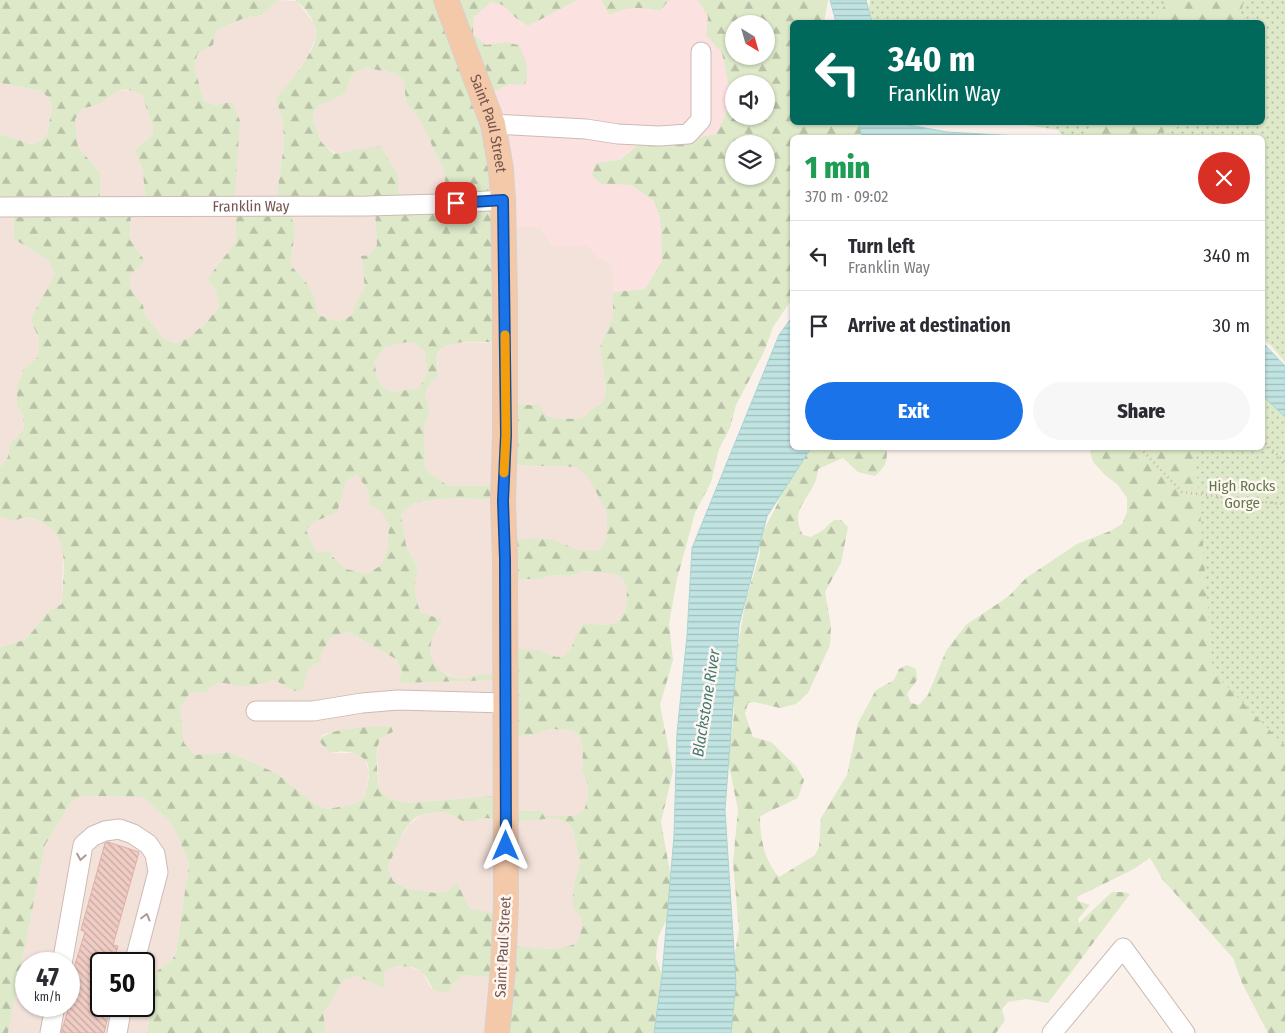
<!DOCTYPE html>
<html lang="en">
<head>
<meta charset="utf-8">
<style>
	:root { --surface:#fff; --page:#f7f7f7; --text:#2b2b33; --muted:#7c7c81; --line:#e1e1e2; --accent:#1a73e8 }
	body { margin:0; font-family:"Fira Sans Condensed",sans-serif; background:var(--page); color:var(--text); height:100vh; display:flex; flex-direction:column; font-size:19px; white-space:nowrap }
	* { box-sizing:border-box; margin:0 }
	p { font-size:16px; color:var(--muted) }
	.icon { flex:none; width:28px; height:28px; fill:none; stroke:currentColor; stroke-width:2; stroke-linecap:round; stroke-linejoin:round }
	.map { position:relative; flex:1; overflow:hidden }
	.side { position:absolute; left:790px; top:135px; width:475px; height:315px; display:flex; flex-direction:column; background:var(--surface); border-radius:8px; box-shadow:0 1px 4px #0004 }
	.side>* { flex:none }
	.hud { position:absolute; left:790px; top:20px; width:475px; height:105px; border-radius:8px; box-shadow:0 1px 4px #0004; background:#00695c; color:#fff; overflow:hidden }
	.needle { width:32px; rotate:143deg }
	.controls { position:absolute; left:725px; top:15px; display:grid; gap:10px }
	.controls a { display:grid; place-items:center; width:50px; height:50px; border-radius:50%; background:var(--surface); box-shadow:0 1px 4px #0004; font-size:25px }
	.speed { position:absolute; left:15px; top:952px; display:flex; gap:10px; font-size:25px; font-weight:700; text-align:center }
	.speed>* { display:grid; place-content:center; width:65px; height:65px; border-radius:50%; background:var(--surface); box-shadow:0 1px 4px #0004; line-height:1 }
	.speed small { font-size:12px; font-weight:400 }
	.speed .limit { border:2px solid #111; border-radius:8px; background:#fff; color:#111 }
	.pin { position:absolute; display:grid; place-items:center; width:42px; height:42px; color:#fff; margin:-21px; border-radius:10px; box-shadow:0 2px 8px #0006 }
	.me { position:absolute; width:55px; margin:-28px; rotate:0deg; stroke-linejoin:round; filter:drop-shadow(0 0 4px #0008) }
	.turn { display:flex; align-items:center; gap:18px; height:105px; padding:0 15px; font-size:22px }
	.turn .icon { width:65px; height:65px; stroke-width:2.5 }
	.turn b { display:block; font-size:35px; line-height:42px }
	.round { display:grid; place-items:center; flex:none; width:52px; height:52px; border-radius:26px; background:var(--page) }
	.overview { display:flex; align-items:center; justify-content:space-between; height:85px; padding:0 15px }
	h1 { font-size:30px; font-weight:800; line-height:38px; color:#1e9e55 }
	.button { display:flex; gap:10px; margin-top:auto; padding:10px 15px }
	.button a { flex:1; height:58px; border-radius:30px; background:var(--accent); color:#fff; font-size:20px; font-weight:800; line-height:58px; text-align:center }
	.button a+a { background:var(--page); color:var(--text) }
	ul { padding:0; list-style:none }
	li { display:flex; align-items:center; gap:15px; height:70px; padding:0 15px; border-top:1px solid var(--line) }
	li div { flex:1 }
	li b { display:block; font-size:19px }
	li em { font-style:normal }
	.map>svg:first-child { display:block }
</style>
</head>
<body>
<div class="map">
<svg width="1285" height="1033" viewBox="0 0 1285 1033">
	<defs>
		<pattern id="forest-firs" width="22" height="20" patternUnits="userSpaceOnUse" patternTransform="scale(1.25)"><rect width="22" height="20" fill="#dde9c9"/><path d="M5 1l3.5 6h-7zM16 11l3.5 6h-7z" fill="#b8c0a6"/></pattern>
		<pattern id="park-dots" width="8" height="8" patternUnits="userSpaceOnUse" patternTransform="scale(1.25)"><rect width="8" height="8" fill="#dde9c9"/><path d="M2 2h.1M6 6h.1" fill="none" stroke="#b8c0a6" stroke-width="1.8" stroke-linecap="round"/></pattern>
		<pattern id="water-rules" width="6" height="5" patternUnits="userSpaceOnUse" patternTransform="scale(1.25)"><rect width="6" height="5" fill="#c0e4e2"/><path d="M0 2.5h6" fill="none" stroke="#a1bcba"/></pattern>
		<pattern id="building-back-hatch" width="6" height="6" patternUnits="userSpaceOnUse" patternTransform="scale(1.25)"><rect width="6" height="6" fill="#efccc4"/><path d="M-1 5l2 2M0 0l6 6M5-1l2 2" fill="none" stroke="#c6a8a2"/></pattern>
	</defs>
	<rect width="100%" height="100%" fill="#fbf1eb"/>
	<path fill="#f3e2da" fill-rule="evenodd" d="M 278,0 L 297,1 L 314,23 L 316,37 L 307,58 L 286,89 L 276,98 L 283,123 L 284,144 L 276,202 L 236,208 L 236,242 L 207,279 L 216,291 L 219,307 L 205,324 L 186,339 L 176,343 L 165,340 L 145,315 L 143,305 L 130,288 L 130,276 L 145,261 L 130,240 L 131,211 L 99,207 L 101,174 L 78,147 L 75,119 L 82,109 L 95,106 L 117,90 L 134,91 L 142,95 L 153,127 L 152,135 L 135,150 L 143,172 L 146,207 L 232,102 L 214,105 L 204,101 L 194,66 L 198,53 L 213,45 L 215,35 L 218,29 L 242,19 L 262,15 Z
		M 366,68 L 395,73 L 404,81 L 406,102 L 421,122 L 444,171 L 448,204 L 402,207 L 322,143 L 313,119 L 314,111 L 318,106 L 345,94 L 352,74 Z
		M 0,83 L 41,91 L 50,99 L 52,108 L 47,134 L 39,142 L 31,144 L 0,134 Z
		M 0,208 L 13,210 L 14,239 L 48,260 L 55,274 L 30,320 L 39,338 L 39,346 L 37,358 L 24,370 L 17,406 L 23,415 L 24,429 L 9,445 L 8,457 L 0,467 Z
		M 290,209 L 375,211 L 377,245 L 369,255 L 361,256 L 365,288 L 357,299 L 351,316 L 338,321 L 318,315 L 314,305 L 314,296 L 304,279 L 290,265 L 295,232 Z
		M 508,227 L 541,227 L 552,246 L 588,246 L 599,258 L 611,263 L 614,274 L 613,315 L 600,347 L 606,391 L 602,403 L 590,410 L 585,416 L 576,419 L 553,418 L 546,415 L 506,465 L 576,467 L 587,476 L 608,511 L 607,537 L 599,551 L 577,551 L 555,540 L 541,579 L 550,575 L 570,576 L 584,571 L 614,574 L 622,578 L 627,588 L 626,610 L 617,623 L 604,625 L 583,623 L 575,636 L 572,647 L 564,656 L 556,657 L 539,650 L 504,675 L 480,675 L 459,679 L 436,669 L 432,661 L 430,644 L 432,637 L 441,626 L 421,613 L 416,601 L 414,582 L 418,569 L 406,545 L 401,514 L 414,503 L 449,498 L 504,500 L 504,485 L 448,486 L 425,469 L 424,426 L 430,412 L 425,394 L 431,381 L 438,376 L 437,356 L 442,348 L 454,342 L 504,343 Z
		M 407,342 L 413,342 L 424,351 L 428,372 L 419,388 L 393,392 L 382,387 L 376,374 L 375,361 L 385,347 Z
		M 357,474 L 368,491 L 370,505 L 381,510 L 389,526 L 387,551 L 380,566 L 367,574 L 346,569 L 331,555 L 317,553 L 306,530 L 314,522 L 336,512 L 346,481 Z
		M 0,517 L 15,521 L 21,518 L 31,518 L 48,524 L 60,537 L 63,550 L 62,604 L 47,612 L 33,631 L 24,640 L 0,647 Z
		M 348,632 L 396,659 L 402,671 L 399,683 L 503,680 L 533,735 L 551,729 L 571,730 L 579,735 L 583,748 L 582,772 L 588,780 L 589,793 L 584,812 L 574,816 L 548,816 L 540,811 L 508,810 L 503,795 L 409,803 L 389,799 L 379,789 L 377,754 L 379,742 L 390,726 L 353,728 L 324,734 L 318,740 L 330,753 L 356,753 L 364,758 L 369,772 L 365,797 L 356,804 L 328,809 L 315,804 L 276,773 L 229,752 L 195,755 L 184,743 L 180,708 L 190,693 L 206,692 L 213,684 L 221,683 L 241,686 L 275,680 L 293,691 L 308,669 L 321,661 L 322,652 L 331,636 Z
		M 84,796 L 143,797 L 169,821 L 176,832 L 189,864 L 176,953 L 172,960 L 157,971 L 147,1033 L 8,1033 L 45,845 L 69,805 L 77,798 ZM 26,964 L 69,964 L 69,1006 L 26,1006 ZM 101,964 L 144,964 L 144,1006 L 101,1006 Z
		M 446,812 L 463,821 L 473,821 L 483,818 L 504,819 L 511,822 L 556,818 L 569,824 L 573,831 L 580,862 L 573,889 L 573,908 L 582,916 L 583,924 L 577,943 L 567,948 L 534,949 L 506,944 L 470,909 L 457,884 L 448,891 L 435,893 L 406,888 L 393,881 L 388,868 L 397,844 L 409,825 L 421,815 Z
		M 390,967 L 410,967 L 422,972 L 431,988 L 451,986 L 462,975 L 501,978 L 498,1033 L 325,1033 L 326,1029 L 323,1014 L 344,978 L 357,976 L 385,989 L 384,973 Z"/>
	<path fill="#fbe2e0" d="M 578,0 L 601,0 L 609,15 L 624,8 L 637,7 L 660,11 L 669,0 L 697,0 L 708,16 L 706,35 L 722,53 L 732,102 L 716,134 L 671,142 L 638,145 L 618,160 L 596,163 L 601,184 L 631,185 L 653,199 L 660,217 L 662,261 L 645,289 L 613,292 L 614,274 L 611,263 L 599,258 L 588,246 L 552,246 L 541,227 L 508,227 L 485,96 L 509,84 L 505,42 L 486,45 L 473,34 L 474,17 L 490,2 L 503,5 L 516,18 L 528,26 Z"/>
	<path fill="url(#forest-firs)" fill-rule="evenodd" d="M 0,0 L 278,0 L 262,15 L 242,19 L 218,29 L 215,35 L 213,45 L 198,53 L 194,66 L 204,101 L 214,105 L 232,102 L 240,121 L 234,207 L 146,208 L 143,172 L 135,150 L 152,135 L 153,127 L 142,95 C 115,81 114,98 94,106 C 90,107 86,107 82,109 L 75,119 L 78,147 L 101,174 L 99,207 L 131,211 L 130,240 L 145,261 L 130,276 L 130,288 L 143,305 L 145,315 L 165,340 L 176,343 L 186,339 L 205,324 L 219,307 L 216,291 L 207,279 L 236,242 L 236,208 L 276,202 L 284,144 L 283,123 L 276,98 C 288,86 314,53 316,36 C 317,22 305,7 295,0 L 578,0 L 528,26 L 516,18 L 503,5 L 491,2 L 474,17 L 473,34 L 486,45 L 505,42 L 518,45 C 526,58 530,70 525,85 L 509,84 L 485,96 L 504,343 C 488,343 442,336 437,356 C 436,362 438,370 438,376 L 431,381 L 425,394 L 430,412 L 424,426 L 425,469 L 448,486 L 504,485 L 504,500 L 449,498 L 414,503 L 401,514 L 406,545 L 418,569 C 413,585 414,597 421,613 L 441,619 C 441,630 432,633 431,643 C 428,663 439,674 458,678 C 464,680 473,675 480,675 C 488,674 496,675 504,675 L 507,649 L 539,650 L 556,657 L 564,656 L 572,647 L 575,636 L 583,623 L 604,625 L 617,623 L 626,610 L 627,588 L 622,578 L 614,574 L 584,571 L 570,576 L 550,575 L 541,579 L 508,579 L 508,541 L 536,538 L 555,540 L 577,550 L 599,551 L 607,537 L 607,511 L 587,476 L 576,467 L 506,465 L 509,405 L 539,405 L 546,415 L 553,418 L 576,419 L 585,416 L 590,410 L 602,403 L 606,391 L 600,347 L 613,315 L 613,292 L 645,289 L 662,261 L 660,217 L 653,200 L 631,185 L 601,184 L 592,175 L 596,163 L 619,160 L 638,145 L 671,142 L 716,134 L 732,102 L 722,53 L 706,35 L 708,16 L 697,0 L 828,0 L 824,22 L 792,22 L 792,122 L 859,123 L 868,137 L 792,138 L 792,299 L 773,327 L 764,352 L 736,405 L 730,428 L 719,449 L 711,482 L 695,513 L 677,579 L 669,624 L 673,660 L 660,705 L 673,771 L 661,822 L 673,889 L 668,916 L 658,938 L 656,958 L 665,983 L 655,1033 L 498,1033 L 501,978 L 462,975 L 451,986 L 452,990 C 427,997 434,982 421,972 C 413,964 400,967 390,967 L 384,973 L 385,989 L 357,976 L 344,979 L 323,1014 L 326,1029 L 325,1033 L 147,1033 L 157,971 L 172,960 L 176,953 L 189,864 L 176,832 L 169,821 L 143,797 L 84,796 L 77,798 L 69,805 L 45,845 L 8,1033 L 0,1033 L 0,647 L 24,640 L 33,631 L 47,612 L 62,604 C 62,576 73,535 40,521 C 31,517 24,516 15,521 L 0,517 L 0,467 L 8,457 L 9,445 L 24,429 L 23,415 L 17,406 L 17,387 L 24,369 L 37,358 L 39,346 L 39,338 L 30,320 L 55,274 L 48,260 L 14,239 L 13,210 L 0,208 L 0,134 L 31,144 L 39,142 L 47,134 L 52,108 L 50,99 L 41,91 L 0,83 ZM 734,24 L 766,24 L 766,56 L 734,56 ZM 366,68 L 395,73 L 404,81 L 406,102 L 421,122 L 444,171 L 447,204 L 400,205 L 397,173 L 380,146 L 334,154 L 322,143 L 313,119 L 314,111 L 318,106 L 345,94 L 352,74 ZM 734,84 L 766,84 L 766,116 L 734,116 ZM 734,144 L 766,144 L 766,176 L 734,176 ZM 290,209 L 375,211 L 377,245 L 369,255 L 361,256 L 365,288 L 357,299 L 351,316 L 338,321 L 318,315 C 314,306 316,301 313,295 C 309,283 298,273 290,265 L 295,232 ZM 407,342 L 413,342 L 424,351 L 428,372 L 419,388 L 393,392 L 382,387 L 376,374 L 375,361 L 385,347 ZM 357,474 L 368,491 L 370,505 L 381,511 L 389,526 L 387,551 L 380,566 L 367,574 L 346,569 L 331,555 L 333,553 L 332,552 L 317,553 L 306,530 L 314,522 L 337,512 L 346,481 ZM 348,632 L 396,659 L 402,671 L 399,683 L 503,680 L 513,736 L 533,735 L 551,729 L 571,730 L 579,735 L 583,748 L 582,772 C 592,786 588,796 584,811 L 574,816 L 548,816 L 540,811 L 509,810 L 503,795 L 409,803 L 389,799 L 379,789 C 378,777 373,747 382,737 C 385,735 390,733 393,732 L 391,726 C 370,727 334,726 318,740 L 330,753 C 346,749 369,752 369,773 C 369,781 366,789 365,797 L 355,804 L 328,809 L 315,804 L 276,773 L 229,752 L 195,755 L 184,743 L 180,708 L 190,693 L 206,692 C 220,676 226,686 243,686 C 254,686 264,682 275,680 L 293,691 L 302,690 L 308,669 L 321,661 L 322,652 L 331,637 ZM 446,812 L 463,821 L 473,821 L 483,818 L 504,819 L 511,822 L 556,818 L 569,824 L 573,831 L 580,862 L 573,889 L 573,908 C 587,921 582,927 577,943 C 555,953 530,948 506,944 L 506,915 L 470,909 L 457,883 L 448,891 L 435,893 L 406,888 L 393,881 L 388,868 C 394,853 405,819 422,815 C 429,813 439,813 446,812 Z
		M 601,0 L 669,0 L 660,11 C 638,7 630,6 609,15 Z
		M 870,0 L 1285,0 L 1285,362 L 1271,345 L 1263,339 L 1262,138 L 1064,137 L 1058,130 L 1016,123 L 1262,122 L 1262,22 L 869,22 Z
		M 1285,410 L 1285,1033 L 1268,1033 L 1242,983 L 1233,958 L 1163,880 L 1150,858 L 1132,870 L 1077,897 L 1078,901 L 1090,905 L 1078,919 L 1079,923 L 1112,892 L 1124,892 L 1130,894 L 1048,1003 L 1026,999 L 1008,1002 L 1002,1009 L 1005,1020 L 996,1033 L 730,1033 L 733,964 L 739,930 L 733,863 L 738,810 L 728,760 L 734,715 L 732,681 L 746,599 L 760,554 L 760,537 L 777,505 L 788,477 L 806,448 L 887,448 C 887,463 886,466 875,476 L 858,472 L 843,458 L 818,469 C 817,474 817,480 814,484 C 805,503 790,513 803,535 L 811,537 L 823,530 L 834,520 L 841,520 L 848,527 L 841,563 L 825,592 L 831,626 L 830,645 L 808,693 L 796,704 L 780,708 L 754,702 L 748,703 L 745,714 L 753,737 L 771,742 L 796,766 L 804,780 L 798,798 L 760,816 C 760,838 764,860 779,877 L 815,855 L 819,847 L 821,818 L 847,775 L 858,723 L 876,690 L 894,680 L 899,669 L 907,665 L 916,669 L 917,680 L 907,694 L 911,703 L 919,705 L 928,695 L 946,651 L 966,625 L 1009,596 L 1026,578 L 1077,544 L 1110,531 L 1122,524 L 1127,512 L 1127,498 L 1118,485 L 1104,474 L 1093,462 L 1090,452 L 1091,448 L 1262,448 Z"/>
	<path fill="url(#park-dots)" d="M 870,0 L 1168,0 L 1154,22 L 869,22 L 868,20 Z
		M 1244,0 L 1285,0 L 1285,362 L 1271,345 L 1263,339 L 1262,138 L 1150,137 L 1189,123 L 1262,122 L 1262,22 L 1239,22 Z
		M 1016,123 L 1092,123 L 1082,138 L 1064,137 L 1058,130 Z
		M 1263,393 L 1285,410 L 1285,746 L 1213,672 L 1195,448 L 1262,448 Z"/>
	<path fill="url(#water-rules)" stroke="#a7d5d3" d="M 830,0 L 866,0 L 872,22 L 836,22 Z
		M 859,123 L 898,123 L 947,132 L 1037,137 L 862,137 Z
		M 792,317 L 792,448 L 811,448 L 767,516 L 739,625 L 725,810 L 736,983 L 731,1033 L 654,1033 L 662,975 L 674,836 L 677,733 L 687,636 L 692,548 L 779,335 Z
		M 1263,343 L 1285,366 L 1285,417 L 1263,396 Z"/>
	<path fill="url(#building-back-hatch)" stroke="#e0b0a6" d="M 108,842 L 139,852 L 113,945 L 118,946 L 113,964 L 101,964 L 101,1006 L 111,1006 L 109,1012 L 104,1033 L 61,1033 L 72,997 L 69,996 L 69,984 L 85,932 L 81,930 L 105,843 Z"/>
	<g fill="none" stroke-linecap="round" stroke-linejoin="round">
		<g stroke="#cfbab3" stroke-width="21">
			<g id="minor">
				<path d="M 493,124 L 586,129 L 618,134 L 659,136 L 688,134 L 701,120 L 701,52"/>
				<path id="s1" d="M 0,207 L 367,206 L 440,204 L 503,200"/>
				<path d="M 256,711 L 313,711 L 362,703 L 398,700 L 505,703"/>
				<path d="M 62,964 L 83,845 L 93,836 L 105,831 L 119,829 L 133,834 L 148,844 L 155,854 L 158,872 L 134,964"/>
				<path d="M 50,1033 L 55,1006"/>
				<path d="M 117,1033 L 122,1006"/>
				<path d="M 1052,1033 L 1123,948 L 1185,1033"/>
			</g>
		</g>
		<g stroke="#d8cfce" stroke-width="26">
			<g id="major">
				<path id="s2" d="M 446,0 L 493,124 L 501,169 L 503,200 L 505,301 L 505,435 L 503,501 L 505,559 L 506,903 L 503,969 L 497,1033"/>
			</g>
		</g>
		<path stroke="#d4afa7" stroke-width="2.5" stroke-dasharray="1 4" stroke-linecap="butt" d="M 1262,440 L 1285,462
			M 1140,448 L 1182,492 L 1281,504 L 1285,506"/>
		<use href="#minor" stroke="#fff" stroke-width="19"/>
		<use href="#major" stroke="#f4c9a9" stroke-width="24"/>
	</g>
	<defs><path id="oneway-chevron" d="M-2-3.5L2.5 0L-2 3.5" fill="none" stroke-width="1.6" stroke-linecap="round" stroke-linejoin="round" transform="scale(1.25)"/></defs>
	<g stroke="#ac9995">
		<use href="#oneway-chevron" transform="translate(81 857) rotate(100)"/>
		<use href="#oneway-chevron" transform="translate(146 917) rotate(-75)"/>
	</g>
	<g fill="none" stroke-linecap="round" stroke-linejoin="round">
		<g stroke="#114b97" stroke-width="12">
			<path id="route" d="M 456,203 L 503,200 L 506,435 L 503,501 L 505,559 L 506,846"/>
		</g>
		<use href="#route" stroke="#1a73e8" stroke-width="9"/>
		<path stroke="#f59e0b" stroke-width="9" d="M 504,473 L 506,435 L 505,335"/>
	</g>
	<g text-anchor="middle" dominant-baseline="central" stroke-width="5" stroke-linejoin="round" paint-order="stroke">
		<g font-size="15" fill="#75554f" stroke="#fef6f1">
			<text stroke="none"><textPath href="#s2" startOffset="131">Saint Paul Street</textPath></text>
			<text stroke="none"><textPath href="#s1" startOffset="251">Franklin Way</textPath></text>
			<text transform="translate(503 947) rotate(-87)">Saint Paul Street</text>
		</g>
		<g font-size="15" fill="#617948" stroke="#fef6f1">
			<text x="1242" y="486">High Rocks<tspan x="1242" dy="17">Gorge</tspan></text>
		</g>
		<g font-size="16" font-style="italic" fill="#437876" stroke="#fef6f1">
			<text transform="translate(706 703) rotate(-81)">Blackstone River</text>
		</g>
	</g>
</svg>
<div class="controls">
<a><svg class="needle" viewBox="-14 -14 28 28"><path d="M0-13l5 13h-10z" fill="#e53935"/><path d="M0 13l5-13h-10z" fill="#7c7c81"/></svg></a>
<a><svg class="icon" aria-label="sound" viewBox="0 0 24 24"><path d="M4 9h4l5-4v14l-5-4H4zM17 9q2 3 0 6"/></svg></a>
<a><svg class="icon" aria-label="layers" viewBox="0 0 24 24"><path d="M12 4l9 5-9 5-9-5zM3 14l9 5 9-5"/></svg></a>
</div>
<div class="speed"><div>47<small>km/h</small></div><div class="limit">50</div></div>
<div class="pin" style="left:456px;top:203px;background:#d93025"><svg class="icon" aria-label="arrive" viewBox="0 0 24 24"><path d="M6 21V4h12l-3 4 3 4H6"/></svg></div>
<svg class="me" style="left:506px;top:846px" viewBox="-20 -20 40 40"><path d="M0-17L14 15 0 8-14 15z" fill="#1a73e8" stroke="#fff" stroke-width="4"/></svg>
<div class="hud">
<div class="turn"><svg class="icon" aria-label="left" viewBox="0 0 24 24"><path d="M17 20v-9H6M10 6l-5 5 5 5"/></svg><div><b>340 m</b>Franklin Way</div></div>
</div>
<section class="side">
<div class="overview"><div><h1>1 min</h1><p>370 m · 09:02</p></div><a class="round" style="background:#d93025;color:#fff"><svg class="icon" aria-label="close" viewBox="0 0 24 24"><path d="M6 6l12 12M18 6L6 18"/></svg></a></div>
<ul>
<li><svg class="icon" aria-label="left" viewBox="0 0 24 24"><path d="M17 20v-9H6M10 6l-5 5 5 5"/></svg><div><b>Turn left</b><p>Franklin Way</p></div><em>340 m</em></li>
<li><svg class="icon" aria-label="arrive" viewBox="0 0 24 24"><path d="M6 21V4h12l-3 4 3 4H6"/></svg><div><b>Arrive at destination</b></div><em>30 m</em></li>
</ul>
<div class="button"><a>Exit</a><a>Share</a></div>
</section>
</div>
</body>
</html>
